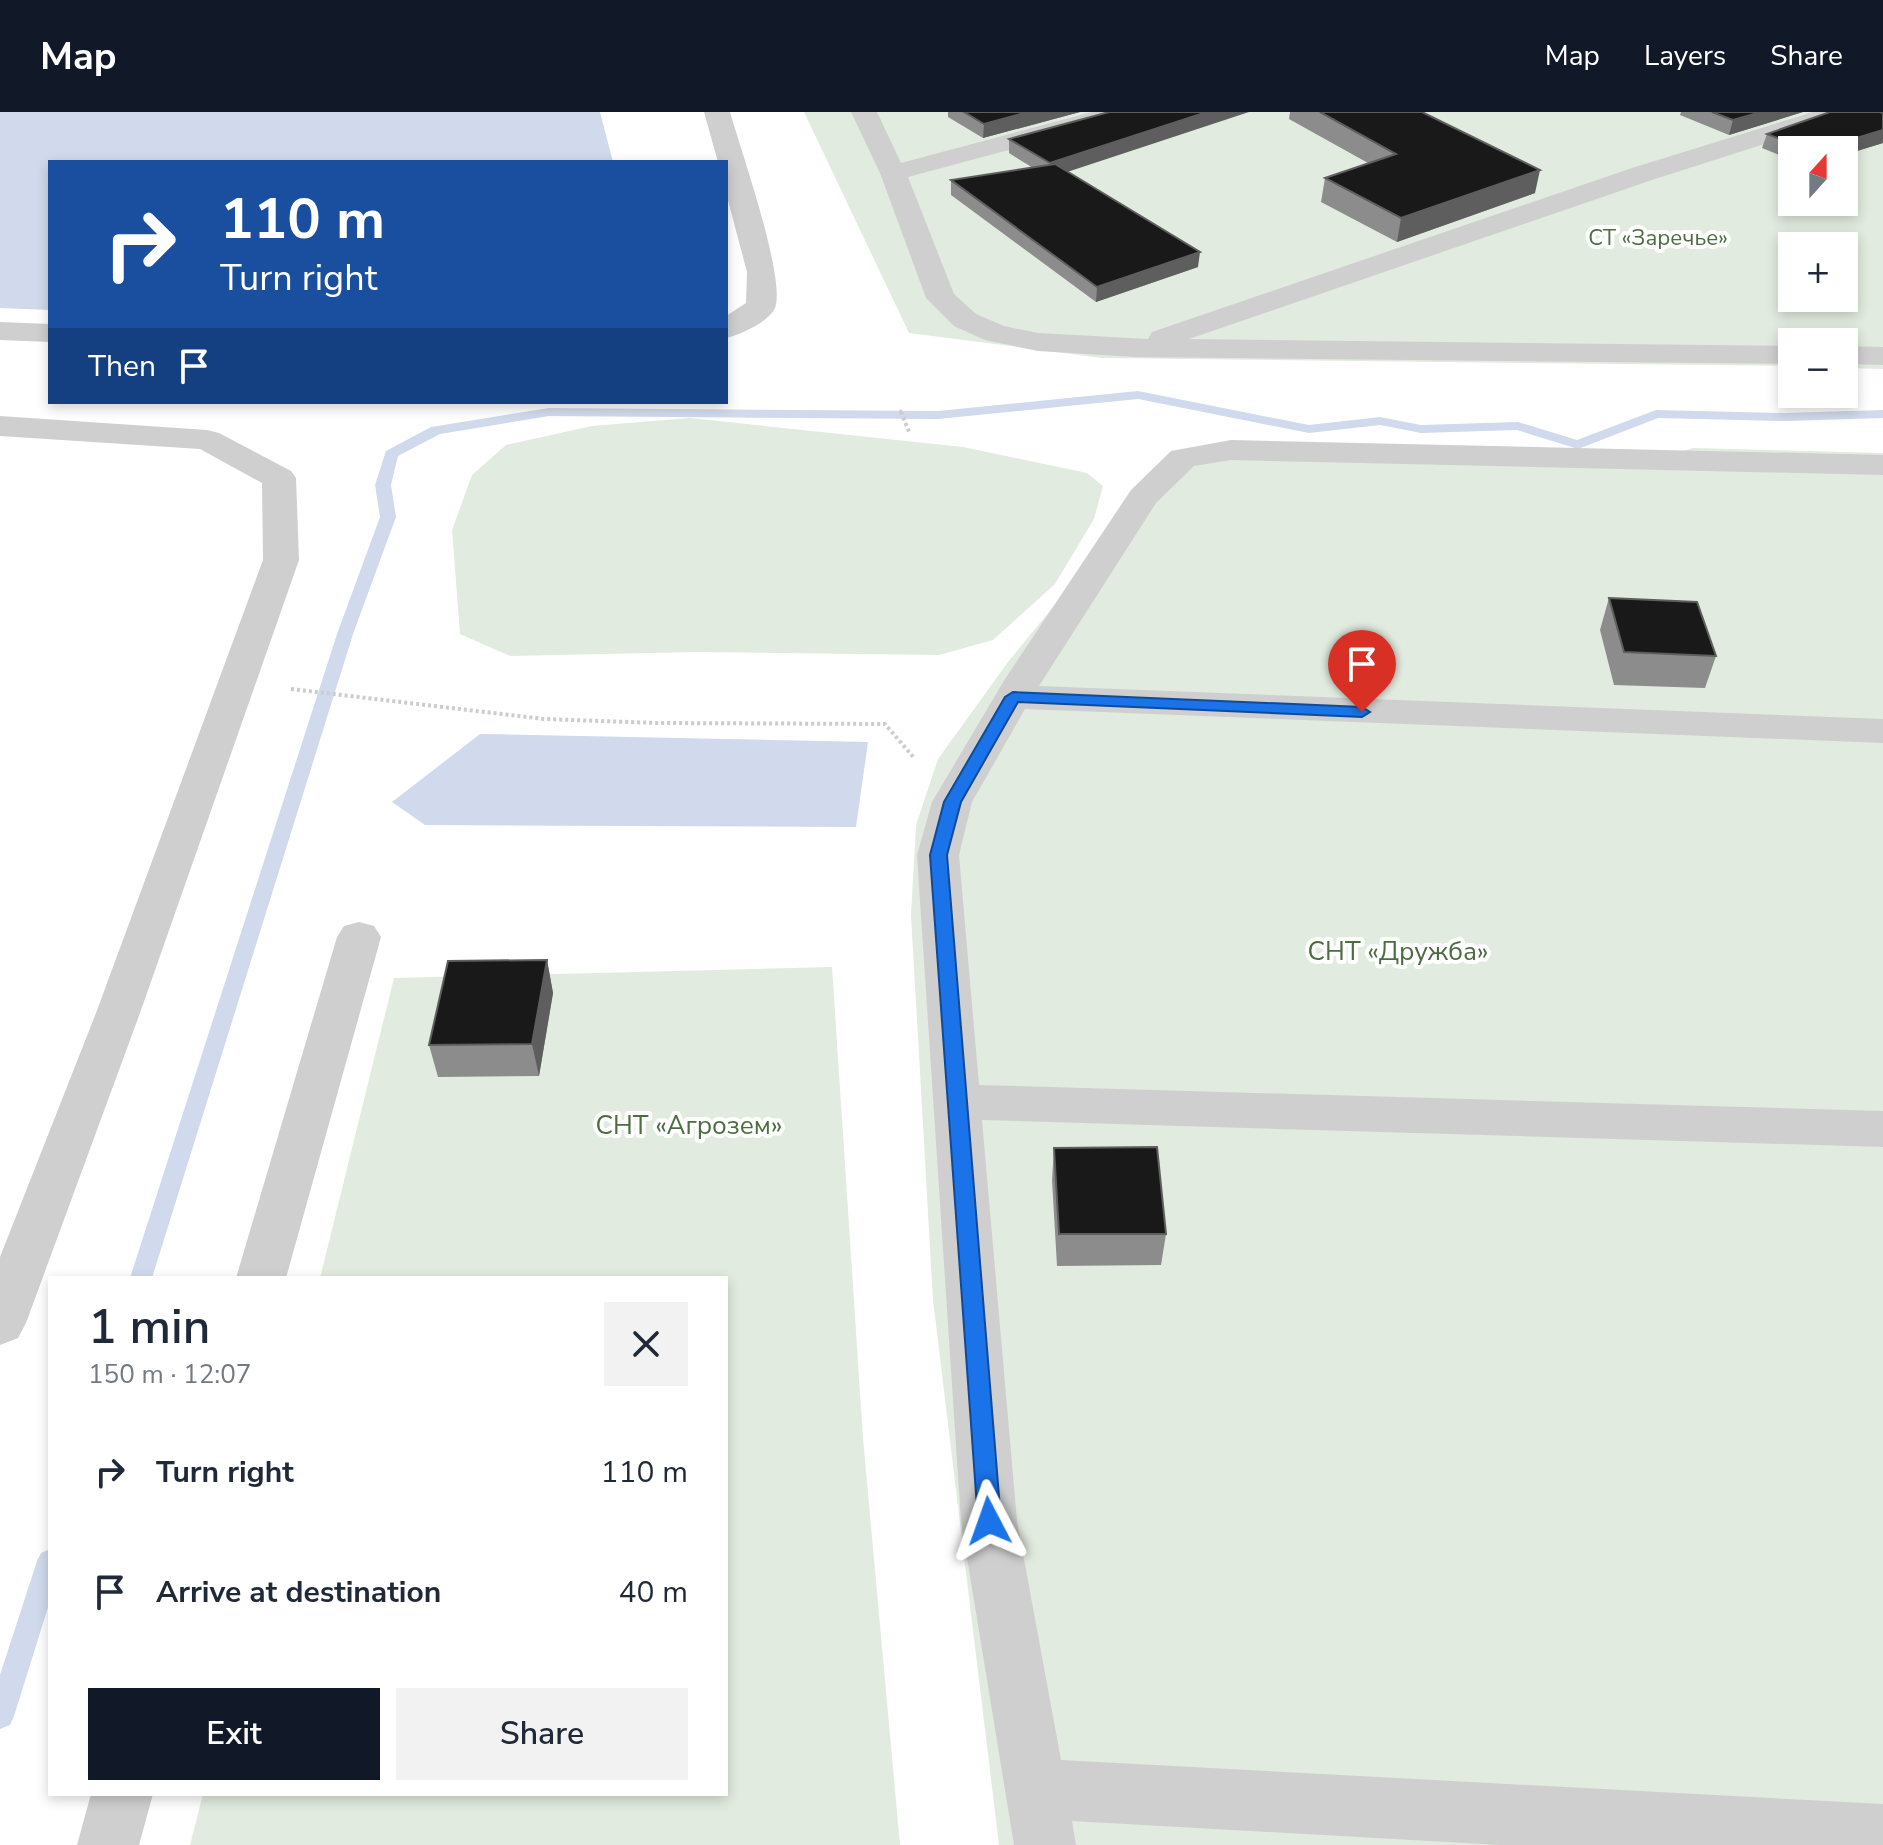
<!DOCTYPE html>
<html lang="en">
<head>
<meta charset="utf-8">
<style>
	:root { --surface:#fff; --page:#f2f2f3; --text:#1f2937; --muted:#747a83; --accent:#111827 }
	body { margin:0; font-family:"Nunito Sans",sans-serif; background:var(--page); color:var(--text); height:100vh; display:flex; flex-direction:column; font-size:30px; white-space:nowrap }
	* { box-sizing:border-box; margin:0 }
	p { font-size:26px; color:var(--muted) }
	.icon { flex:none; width:44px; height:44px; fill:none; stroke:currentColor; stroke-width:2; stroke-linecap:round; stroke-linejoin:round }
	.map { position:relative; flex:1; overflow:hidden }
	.drawer { position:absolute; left:48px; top:1164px; width:680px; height:520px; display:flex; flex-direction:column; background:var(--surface); border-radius:0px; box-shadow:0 4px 12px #0003 }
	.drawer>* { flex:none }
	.top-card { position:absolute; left:48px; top:48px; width:680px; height:244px; border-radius:0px; box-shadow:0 4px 12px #0003; background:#1a4fa0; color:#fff; overflow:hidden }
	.needle { width:52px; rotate:21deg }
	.controls { position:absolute; left:1778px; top:24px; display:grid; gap:16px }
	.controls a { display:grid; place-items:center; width:80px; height:80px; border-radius:0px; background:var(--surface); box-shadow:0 4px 12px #0003; font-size:40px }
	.pin { position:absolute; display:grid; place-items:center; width:68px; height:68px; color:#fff; margin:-82px -34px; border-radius:50% 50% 50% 0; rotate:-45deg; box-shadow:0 0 8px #0007 }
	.pin .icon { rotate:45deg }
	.me { position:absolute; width:88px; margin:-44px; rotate:356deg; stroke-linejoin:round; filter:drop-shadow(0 0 6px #0008) }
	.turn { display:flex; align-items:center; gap:28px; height:168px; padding:0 40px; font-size:36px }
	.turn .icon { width:104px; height:104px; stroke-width:2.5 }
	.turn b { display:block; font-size:56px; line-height:68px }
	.then { display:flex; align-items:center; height:76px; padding:0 40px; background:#0003; gap:16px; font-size:30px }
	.round { display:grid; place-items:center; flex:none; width:84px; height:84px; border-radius:0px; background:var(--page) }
	.head { display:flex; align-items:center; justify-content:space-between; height:136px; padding:0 40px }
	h1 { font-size:48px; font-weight:600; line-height:60px }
	.cta { display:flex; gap:16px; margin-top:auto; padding:16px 40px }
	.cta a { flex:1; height:92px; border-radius:0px; background:var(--accent); color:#fff; font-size:32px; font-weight:600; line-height:92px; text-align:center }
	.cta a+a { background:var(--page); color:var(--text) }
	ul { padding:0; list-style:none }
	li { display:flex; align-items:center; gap:24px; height:120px; padding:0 40px }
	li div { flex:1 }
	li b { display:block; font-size:30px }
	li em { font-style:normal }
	header { display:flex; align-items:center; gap:48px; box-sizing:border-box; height:112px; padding:0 40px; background:var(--accent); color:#fff }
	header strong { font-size:38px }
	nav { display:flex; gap:44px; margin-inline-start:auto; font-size:28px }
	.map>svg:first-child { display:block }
</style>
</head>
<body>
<header>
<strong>Map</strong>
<nav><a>Map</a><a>Layers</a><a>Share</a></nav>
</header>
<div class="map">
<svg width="1883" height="1733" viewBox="0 0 1883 1733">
	<rect width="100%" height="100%" fill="#fff"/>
	<path fill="#e2ebdf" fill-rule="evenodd" d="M 804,0 L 1883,0 L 1883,257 L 1844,256 L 1844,230 L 1792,230 L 1792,254 L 1102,246 L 909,221 ZM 1792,38 L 1844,38 L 1844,90 L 1792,90 ZM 1792,134 L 1844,134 L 1844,186 L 1792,186 Z
		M 690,306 L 963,335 L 1087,361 L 1103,374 L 1094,407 L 1055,472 L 993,528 L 939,543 L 697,540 L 510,544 L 460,522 L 452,418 L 472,363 L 506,333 L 592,314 Z
		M 1693,336 L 1883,341 L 1883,1733 L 999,1733 L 933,1188 L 911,803 L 916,713 L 938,647 L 1008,550 L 1143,385 L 1183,346 L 1650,349 Z
		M 832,855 L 863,1326 L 900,1733 L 190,1733 L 203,1682 L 726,1682 L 726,1166 L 320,1166 L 394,866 Z"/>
	<path fill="#d0daec" d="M 0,0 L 600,0 L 613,50 L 50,50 L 50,198 L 0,196 Z
		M 480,622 L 868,630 L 856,715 L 425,713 L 392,690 Z"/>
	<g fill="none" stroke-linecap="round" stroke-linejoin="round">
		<path fill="#d0daec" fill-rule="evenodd" d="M 1138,279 L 1309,313 L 1380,305 L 1421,313 L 1518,310 L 1577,328 L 1656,298 L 1785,301 L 1883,298 L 1883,306 L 1785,309 L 1658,306 L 1578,337 L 1517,318 L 1421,321 L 1380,313 L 1309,321 L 1138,287 L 938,307 L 549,304 L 440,322 L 398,344 L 391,373 L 396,405 L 353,522 L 152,1166 L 130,1166 L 337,522 L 380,405 L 375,373 L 386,339 L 431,315 L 549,296 L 938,299 Z
			M 50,1437 L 50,1489 L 14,1604 L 10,1613 L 0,1617 L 0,1563 L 37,1449 L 41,1441 Z"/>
		<path stroke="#ccc" stroke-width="3" stroke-dasharray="3 3" stroke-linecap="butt" d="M 900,298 L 902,302"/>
		<path stroke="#ccc" stroke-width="4" stroke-dasharray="3 3" stroke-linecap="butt" d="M 901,300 L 910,322
			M 291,577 L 544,607 L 657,611 L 885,612 L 915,647"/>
		<path fill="#cfcfcf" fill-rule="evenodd" d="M 704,0 L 730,0 C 739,33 789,174 774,198 C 766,211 740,223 726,226 L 726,204 L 746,191 L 747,160 L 726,81 L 726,50 L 718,50 Z
			M 851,0 L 877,0 L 901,51 L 1092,0 L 1135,0 L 1131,5 L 908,65 L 954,182 L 976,202 L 1004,214 L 1038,221 L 1148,227 L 1152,220 L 1632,56 L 1813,0 L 1853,0 L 1849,5 L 1652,68 L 1189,227 L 1792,234 L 1792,252 L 1135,245 L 1038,239 L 985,228 L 954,214 L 926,186 L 880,61 Z
			M 0,210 L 50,212 L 50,230 L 0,228 Z
			M 1844,234 L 1883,235 L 1883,253 L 1844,252 Z
			M 0,304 L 207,318 L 219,321 L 291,359 L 296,366 L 299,448 L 140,901 L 26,1211 L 18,1226 L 0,1233 L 0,1145 L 96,901 L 263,448 L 262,371 L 200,337 L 0,324 Z
			M 1231,328 L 1883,343 L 1883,363 L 1231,348 L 1194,354 L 1156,391 L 1039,574 L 1883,607 L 1883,631 L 1025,597 L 972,690 L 959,743 L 979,973 L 1883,999 L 1883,1035 L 982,1008 L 1017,1409 L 1061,1648 L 1883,1692 L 1883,1733 L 1500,1733 L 1072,1709 L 1076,1733 L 1014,1733 L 961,1409 L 917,743 L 932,690 L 1005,567 L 1131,378 L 1171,339 Z
			M 359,810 L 374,814 L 381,825 L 286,1166 L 236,1166 L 337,825 L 344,814 Z
			M 91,1682 L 153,1682 L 139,1733 L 77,1733 Z"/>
	</g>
	<path fill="#8c8c8c" d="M 948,0 L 1080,0 L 983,26 L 948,5 Z
		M 1290,0 L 1422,0 L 1535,81 L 1397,130 L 1321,90 L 1325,66 L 1368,51 L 1289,7 Z
		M 1681,0 L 1803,0 L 1729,23 L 1680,3 Z
		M 1883,1 L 1883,31 L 1844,43 L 1844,38 L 1792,38 L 1792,48 L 1762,36 L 1767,22 Z
		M 1009,27 L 1068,60 L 1198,155 L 1096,190 L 951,83 L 951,68 L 1033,56 L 1009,41 Z
		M 1609,486 L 1716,544 L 1705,576 L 1614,573 L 1600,518 Z
		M 547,848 L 553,881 L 539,964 L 438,965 L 429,933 Z
		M 1054,1036 L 1166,1122 L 1161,1153 L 1057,1154 L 1052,1068 Z"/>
	<path fill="#5e5e5e" d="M 1028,0 L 1080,0 L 983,26 L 984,12 Z
		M 1207,0 L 1249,0 L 1049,66 L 1050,51 Z
		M 1761,0 L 1803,0 L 1729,23 L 1733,8 Z
		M 1883,18 L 1883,31 L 1844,43 L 1844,38 L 1817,38 Z
		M 1540,58 L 1535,81 L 1397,130 L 1401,106 Z
		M 1200,140 L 1198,155 L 1096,190 L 1097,175 Z
		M 547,848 L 553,881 L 539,964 L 532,932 Z"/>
	<path fill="#191919" stroke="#5e5e5e" stroke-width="2" d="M 964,0 L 1028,0 L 984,12 Z
		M 1109,0 L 1207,0 L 1050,51 L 1009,27 Z
		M 1320,0 L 1422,0 L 1540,58 L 1401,106 L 1325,66 L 1396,42 Z
		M 1712,0 L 1761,0 L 1733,8 Z
		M 1830,0 L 1880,0 L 1883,1 L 1883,18 L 1817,38 L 1809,38 L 1767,22 Z
		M 1055,52 L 1200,140 L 1097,175 L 951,68 Z
		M 1609,486 L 1697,490 L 1716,544 L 1624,540 Z
		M 547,848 L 532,932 L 429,933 L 448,849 Z
		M 1157,1035 L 1166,1122 L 1059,1122 L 1054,1036 Z"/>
	<path fill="#1a73e8" stroke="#114b97" stroke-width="2" d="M 1013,580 L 1362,595 L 1370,600 L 1362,605 L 1018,590 L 961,690 L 947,743 L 1001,1409 L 997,1416 L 989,1419 L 981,1416 L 978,1409 L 930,743 L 944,690 L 1005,585 Z"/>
	<g text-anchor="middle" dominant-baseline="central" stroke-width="8" stroke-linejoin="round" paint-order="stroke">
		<g font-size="22" fill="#4c6c41" stroke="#fff">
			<text x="1658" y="126">СТ «Заречье»</text>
		</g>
		<g font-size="26" fill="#4c6c41" stroke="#fff">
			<text x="1398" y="839">СНТ «Дружба»</text>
			<text x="689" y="1013">СНТ «Агрозем»</text>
		</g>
	</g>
</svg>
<div class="controls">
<a><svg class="needle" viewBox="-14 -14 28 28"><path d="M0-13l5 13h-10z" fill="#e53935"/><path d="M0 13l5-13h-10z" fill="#747a83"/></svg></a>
<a>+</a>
<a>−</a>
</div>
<div class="pin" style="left:1362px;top:600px;background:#d93025"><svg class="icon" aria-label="arrive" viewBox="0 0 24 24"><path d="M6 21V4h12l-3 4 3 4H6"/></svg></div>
<svg class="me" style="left:989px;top:1409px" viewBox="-20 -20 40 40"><path d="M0-17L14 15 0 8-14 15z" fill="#1a73e8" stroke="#fff" stroke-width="4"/></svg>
<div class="top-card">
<div class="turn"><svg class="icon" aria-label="right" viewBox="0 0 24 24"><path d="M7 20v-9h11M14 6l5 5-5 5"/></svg><div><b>110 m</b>Turn right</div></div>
<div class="then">Then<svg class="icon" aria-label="arrive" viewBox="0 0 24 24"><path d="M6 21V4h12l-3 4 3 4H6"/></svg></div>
</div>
<section class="drawer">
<div class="head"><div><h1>1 min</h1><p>150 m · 12:07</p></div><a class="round"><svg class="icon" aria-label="close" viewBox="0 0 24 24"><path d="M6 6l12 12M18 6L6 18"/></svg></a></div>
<ul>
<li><svg class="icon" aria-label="right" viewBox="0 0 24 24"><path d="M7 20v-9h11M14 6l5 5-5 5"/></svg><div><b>Turn right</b></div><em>110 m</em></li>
<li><svg class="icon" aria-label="arrive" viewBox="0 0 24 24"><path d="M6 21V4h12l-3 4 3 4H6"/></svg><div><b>Arrive at destination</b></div><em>40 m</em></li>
</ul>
<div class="cta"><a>Exit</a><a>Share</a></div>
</section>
</div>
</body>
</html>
